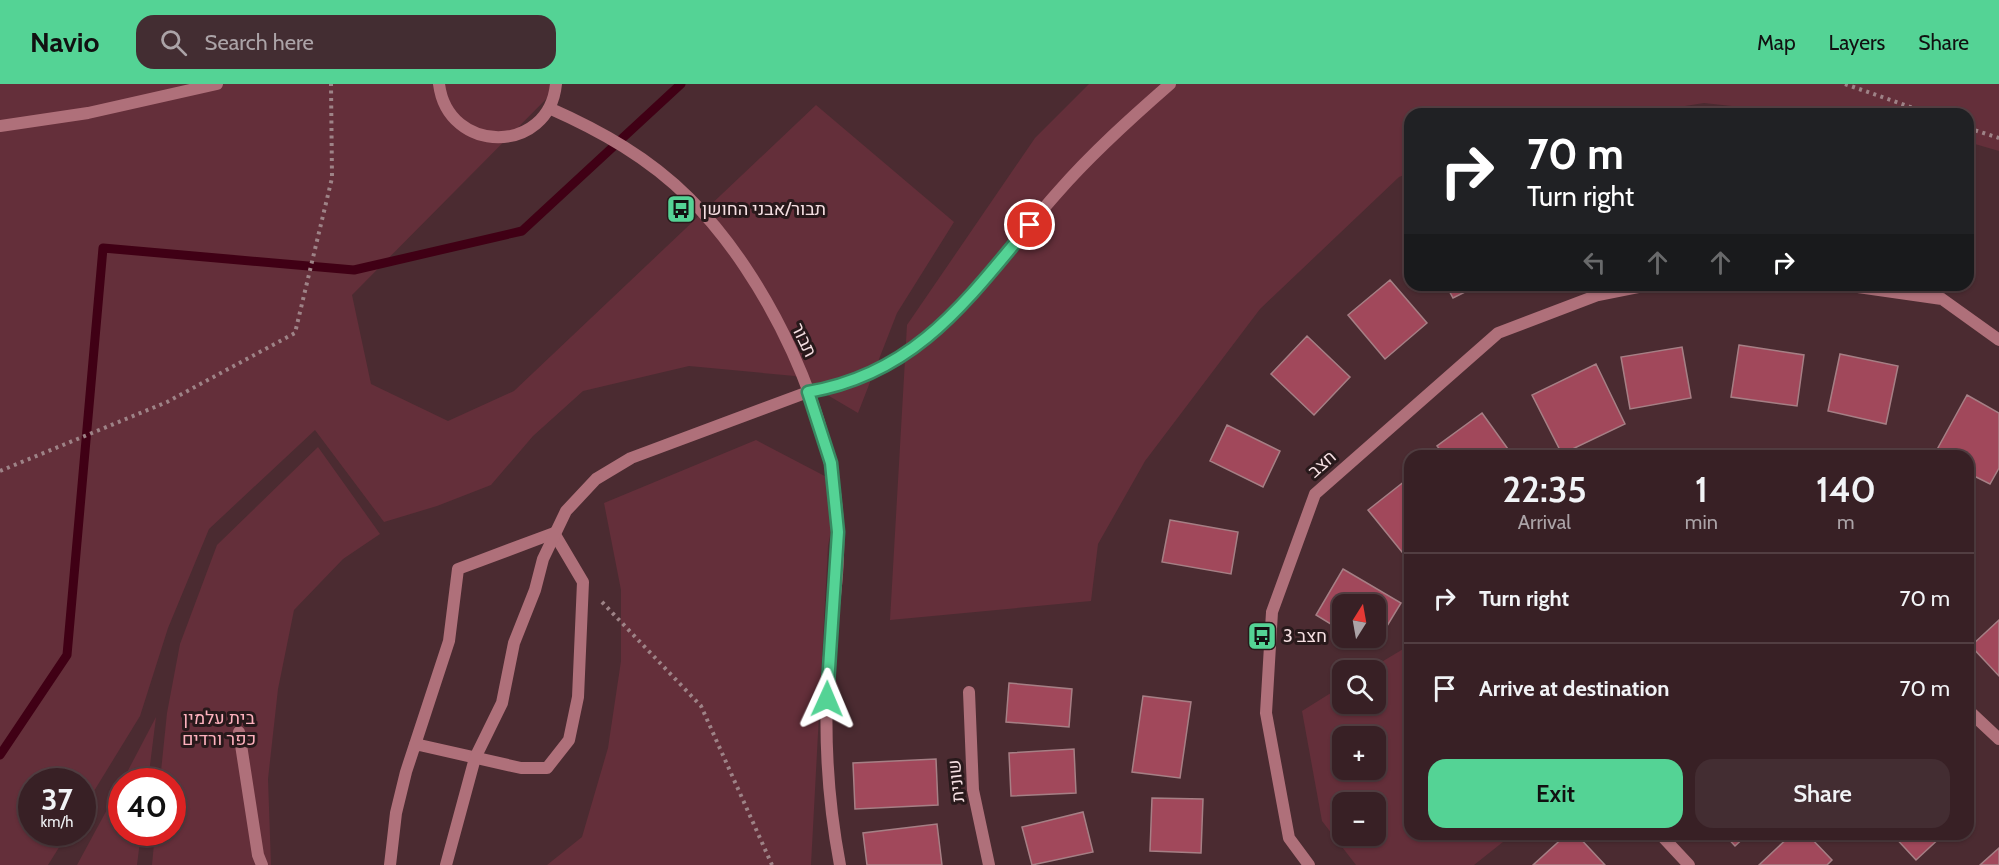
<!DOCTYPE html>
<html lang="en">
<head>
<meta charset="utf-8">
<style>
	:root { --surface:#382025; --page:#432d32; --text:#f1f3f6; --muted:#aba3a7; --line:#523e42; --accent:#54d395 }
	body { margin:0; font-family:Cabin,Heebo,sans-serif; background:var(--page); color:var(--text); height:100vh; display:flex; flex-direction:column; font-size:22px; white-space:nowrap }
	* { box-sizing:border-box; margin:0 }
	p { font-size:20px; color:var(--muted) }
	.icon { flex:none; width:33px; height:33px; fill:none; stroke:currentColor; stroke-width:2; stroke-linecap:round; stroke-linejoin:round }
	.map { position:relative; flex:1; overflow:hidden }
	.drawer { position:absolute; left:1404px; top:366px; width:570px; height:390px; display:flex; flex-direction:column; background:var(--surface); border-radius:18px; box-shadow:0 2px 4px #0004,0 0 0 2px var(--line) }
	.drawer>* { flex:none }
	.guide { position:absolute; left:1404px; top:24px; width:570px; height:183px; border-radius:18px; box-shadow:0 2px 4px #0004,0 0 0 2px var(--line); background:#202124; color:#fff; overflow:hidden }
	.needle { width:39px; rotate:11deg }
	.tools { position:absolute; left:1332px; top:510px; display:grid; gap:12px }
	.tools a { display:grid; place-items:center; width:54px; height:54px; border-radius:12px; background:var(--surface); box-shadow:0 2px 4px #0004,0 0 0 2px var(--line); font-size:30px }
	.speed { position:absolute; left:18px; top:684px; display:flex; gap:12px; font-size:30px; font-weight:700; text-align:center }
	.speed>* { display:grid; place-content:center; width:78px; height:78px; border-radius:50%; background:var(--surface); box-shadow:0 2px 4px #0004,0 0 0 2px var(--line); line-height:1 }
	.speed small { font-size:15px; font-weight:400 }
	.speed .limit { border:9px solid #d22; background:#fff; color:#111 }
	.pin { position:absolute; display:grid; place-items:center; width:51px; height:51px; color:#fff; margin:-26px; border:3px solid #fff; border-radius:50%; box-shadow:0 2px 6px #0007 }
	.me { position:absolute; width:66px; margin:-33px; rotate:1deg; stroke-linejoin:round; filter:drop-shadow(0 0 4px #0008) }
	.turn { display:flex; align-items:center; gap:21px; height:126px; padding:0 24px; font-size:27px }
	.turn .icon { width:78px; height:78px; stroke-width:2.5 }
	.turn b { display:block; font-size:42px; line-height:51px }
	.lanes { display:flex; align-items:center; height:57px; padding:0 24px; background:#0003; justify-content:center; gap:30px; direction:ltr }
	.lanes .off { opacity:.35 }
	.eta { display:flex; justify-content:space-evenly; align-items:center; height:102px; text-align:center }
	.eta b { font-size:36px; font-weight:600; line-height:42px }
	.primary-button { display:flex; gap:12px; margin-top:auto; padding:12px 24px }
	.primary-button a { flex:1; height:69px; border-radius:18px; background:var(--accent); color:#111; font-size:24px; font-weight:600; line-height:69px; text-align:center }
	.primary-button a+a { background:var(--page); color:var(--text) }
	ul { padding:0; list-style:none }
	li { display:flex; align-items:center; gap:18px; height:90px; padding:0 24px; border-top:2px solid var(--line) }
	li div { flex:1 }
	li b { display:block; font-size:22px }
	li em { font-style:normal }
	header { display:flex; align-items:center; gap:36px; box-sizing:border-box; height:84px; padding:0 30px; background:var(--accent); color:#111 }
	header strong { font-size:28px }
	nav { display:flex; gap:33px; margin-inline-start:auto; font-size:21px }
	.search { width:420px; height:54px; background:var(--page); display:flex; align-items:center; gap:15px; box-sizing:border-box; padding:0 21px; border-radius:18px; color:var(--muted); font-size:22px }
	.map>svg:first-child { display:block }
</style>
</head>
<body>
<header>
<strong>Navio</strong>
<div class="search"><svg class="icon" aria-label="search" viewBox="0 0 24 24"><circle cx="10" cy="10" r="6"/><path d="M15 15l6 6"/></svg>Search here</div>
<nav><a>Map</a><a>Layers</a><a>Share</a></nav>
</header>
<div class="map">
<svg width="1999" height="781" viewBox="0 0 1999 781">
	<rect width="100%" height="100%" fill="#4b2b31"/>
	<path fill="#642f3a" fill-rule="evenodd" d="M 0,0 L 561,0 L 352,211 L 371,300 L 448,337 L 514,307 L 816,21 L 954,138 L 897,229 L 858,329 L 795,292 L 689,282 L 583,307 L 533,352 L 491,401 L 437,422 L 384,438 L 315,346 L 209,445 L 168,544 L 140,632 L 83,725 L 82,698 L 32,698 L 32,748 L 68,749 L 48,781 L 0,781 Z
		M 1089,0 L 1999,0 L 1999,67 L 1968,58 L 1968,30 L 1805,30 L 1704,19 L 1634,30 L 1410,30 L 1410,89 L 1399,93 L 1260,225 L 1145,377 L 1098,460 L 1091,517 L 890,536 L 907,241 L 1035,54 Z
		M 756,356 L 840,400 L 828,462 L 811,781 L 547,781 L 582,753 L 608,664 L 621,577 L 621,506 L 604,419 Z
		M 318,363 L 380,450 L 343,475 L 294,526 L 278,605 L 268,695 L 271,781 L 152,781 L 155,749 L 172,748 L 172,698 L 160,697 L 167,629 L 180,560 L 217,461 Z
		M 1410,561 L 1410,750 L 1513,750 L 1474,781 L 1356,781 L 1322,737 L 1302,627 L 1342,602 L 1342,620 L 1376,620 L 1376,586 L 1368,586 ZM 1376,652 L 1376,686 L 1342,686 L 1342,652 ZM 1342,718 L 1376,718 L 1376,752 L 1342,752 Z
		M 156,633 L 148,697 L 122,698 Z
		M 122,698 L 122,748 L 141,749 L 137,781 L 77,781 Z"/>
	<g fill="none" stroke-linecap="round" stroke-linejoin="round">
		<path stroke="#400015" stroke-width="9" d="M 0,671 L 67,571 L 103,164 L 354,186 L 522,147 L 681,0"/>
	</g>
	<path fill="#a1485b" stroke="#a67f85" stroke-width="1.5" d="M 1390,196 L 1427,239 L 1385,275 L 1348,231 Z
		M 1446,201 L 1479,201 L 1453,214 Z
		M 1307,252 L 1350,293 L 1314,331 L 1271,290 Z
		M 1739,261 L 1804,271 L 1797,322 L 1731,313 Z
		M 1682,263 L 1691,314 L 1630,325 L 1621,273 Z
		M 1840,270 L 1898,282 L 1886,340 L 1828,327 Z
		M 1596,280 L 1625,340 L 1562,370 L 1532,311 Z
		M 1967,311 L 1999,329 L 1999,384 L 1990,400 L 1968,389 L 1968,372 L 1934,371 Z
		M 1482,329 L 1513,372 L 1445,372 L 1437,362 Z
		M 1227,341 L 1280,367 L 1263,403 L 1210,377 Z
		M 1410,393 L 1410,478 L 1368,426 Z
		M 1170,436 L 1238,448 L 1231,490 L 1162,478 Z
		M 1343,485 L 1401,519 L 1373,565 L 1353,554 L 1376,554 L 1376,520 L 1342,520 L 1342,547 L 1316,531 Z
		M 1999,536 L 1999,592 L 1971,562 Z
		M 1009,599 L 1072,605 L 1069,643 L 1006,638 Z
		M 1143,612 L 1191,618 L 1180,694 L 1132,688 Z
		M 1074,665 L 1076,709 L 1011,712 L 1009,669 Z
		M 936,675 L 938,721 L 855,725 L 853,679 Z
		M 1152,714 L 1203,715 L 1201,769 L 1150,767 Z
		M 1083,728 L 1093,768 L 1032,781 L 1022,743 Z
		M 937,740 L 942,781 L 867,781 L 863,749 Z
		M 1567,750 L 1576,750 L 1605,781 L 1533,781 Z
		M 1724,750 L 1748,750 L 1735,762 Z
		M 1792,750 L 1807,750 L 1832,776 L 1827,781 L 1759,781 Z
		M 1892,750 L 1944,750 L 1916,776 Z
		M 1999,764 L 1999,781 L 1980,781 Z"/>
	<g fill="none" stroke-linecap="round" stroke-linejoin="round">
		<path stroke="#9e8387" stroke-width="4" stroke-dasharray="3 4.5" stroke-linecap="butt" d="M 1845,0 L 1930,30
			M 1968,44 L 1999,54
			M 0,387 L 167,318 L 295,249 L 332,94 L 331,0
			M 602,518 L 701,622 L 772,781"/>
		<path stroke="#af707a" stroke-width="12" d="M 390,781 L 396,729 L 406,688 L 449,557 L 458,485 L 554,449 L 583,498 L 578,613 L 569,656 L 547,684 L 521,684 L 415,660"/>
		<path stroke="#af707a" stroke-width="12" d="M 1844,201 L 1942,215 L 1999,256
			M 969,608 L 973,706 L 989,781
			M 1968,626 L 1999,655
			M 239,648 L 258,771 L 262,781
			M 1660,750 L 1689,781
			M 446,781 L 475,674 L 502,619 L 514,559 L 535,506 L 543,475 L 566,427 L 596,395 L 631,374 L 808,308 C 930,288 982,193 1058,108 C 1092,69 1131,34 1170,0
			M 1309,781 L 1289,754 L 1266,629 L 1272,528 L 1315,410 L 1498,249 L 1598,211 L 1648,201"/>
		<path stroke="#af707a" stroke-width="12" d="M 439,0 C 448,71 549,71 556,0
			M 549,24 C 601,47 649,74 689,114 C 768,192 836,336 838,447 C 840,494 830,540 828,587 C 824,651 828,718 840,781
			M 0,42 L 88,29 L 217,0"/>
	</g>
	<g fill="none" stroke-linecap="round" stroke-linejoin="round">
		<g stroke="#378961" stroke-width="15">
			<path id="route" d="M 827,615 L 838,448 L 831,379 L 808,308 C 914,290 965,219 1030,141"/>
		</g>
		<use href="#route" stroke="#54d395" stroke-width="10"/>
	</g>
	<defs>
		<g id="bus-square" transform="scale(1.5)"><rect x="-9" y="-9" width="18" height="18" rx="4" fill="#54d395" stroke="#28191b"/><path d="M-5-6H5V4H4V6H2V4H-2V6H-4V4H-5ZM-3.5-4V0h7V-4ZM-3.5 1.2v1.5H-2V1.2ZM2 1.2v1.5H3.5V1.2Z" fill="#111"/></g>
	</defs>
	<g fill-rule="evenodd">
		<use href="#bus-square" x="681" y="125"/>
		<use href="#bus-square" x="1262" y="552"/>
	</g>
	<g text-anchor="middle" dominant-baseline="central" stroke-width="6" stroke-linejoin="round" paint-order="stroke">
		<g font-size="18" fill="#f5dfe2" stroke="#28191b" text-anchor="start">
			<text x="702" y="125">תבור/אבני החושן</text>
			<text x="1283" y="552">חצב 3</text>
		</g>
		<g font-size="18" fill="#f5dfe2" stroke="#28191b">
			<text transform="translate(804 256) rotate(64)">תבור</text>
			<text transform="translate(1322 380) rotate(-41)">חצב</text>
			<text transform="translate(956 697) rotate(-96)">שונית</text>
		</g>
		<g font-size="18" fill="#fdb1bd" stroke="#28191b">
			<text x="219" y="634">בית עלמין<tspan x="219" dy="21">כפר ורדים</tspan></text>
		</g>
	</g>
</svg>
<div class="tools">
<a><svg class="needle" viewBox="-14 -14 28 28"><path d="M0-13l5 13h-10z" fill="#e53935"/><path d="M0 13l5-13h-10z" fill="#aba3a7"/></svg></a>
<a><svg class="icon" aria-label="search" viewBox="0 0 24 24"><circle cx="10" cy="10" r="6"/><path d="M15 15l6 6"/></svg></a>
<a>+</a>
<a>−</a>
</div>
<div class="speed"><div>37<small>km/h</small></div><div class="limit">40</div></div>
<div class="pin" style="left:1030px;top:141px;background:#d93025"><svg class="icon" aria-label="arrive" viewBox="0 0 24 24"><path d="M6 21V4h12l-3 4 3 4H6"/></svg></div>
<svg class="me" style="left:827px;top:615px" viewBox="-20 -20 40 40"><path d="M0-17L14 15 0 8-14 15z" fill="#54d395" stroke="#fff" stroke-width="4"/></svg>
<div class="guide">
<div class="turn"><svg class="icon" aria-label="right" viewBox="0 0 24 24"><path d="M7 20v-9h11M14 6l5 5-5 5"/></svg><div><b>70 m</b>Turn right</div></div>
<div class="lanes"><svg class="icon off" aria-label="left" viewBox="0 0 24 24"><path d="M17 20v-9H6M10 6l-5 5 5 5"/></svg><svg class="icon off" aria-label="ahead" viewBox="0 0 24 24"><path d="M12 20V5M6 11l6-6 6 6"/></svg><svg class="icon off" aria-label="ahead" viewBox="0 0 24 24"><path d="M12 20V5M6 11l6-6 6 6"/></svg><svg class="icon" aria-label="right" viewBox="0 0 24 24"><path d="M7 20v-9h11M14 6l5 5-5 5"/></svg></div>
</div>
<section class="drawer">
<div class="eta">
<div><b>22:35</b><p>Arrival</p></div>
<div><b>1</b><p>min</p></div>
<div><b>140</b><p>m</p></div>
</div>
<ul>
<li><svg class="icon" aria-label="right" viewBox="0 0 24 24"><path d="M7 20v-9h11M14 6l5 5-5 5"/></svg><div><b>Turn right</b></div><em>70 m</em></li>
<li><svg class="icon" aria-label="arrive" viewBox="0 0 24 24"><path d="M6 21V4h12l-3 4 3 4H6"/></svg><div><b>Arrive at destination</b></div><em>70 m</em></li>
</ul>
<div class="primary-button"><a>Exit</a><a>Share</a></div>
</section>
</div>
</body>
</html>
